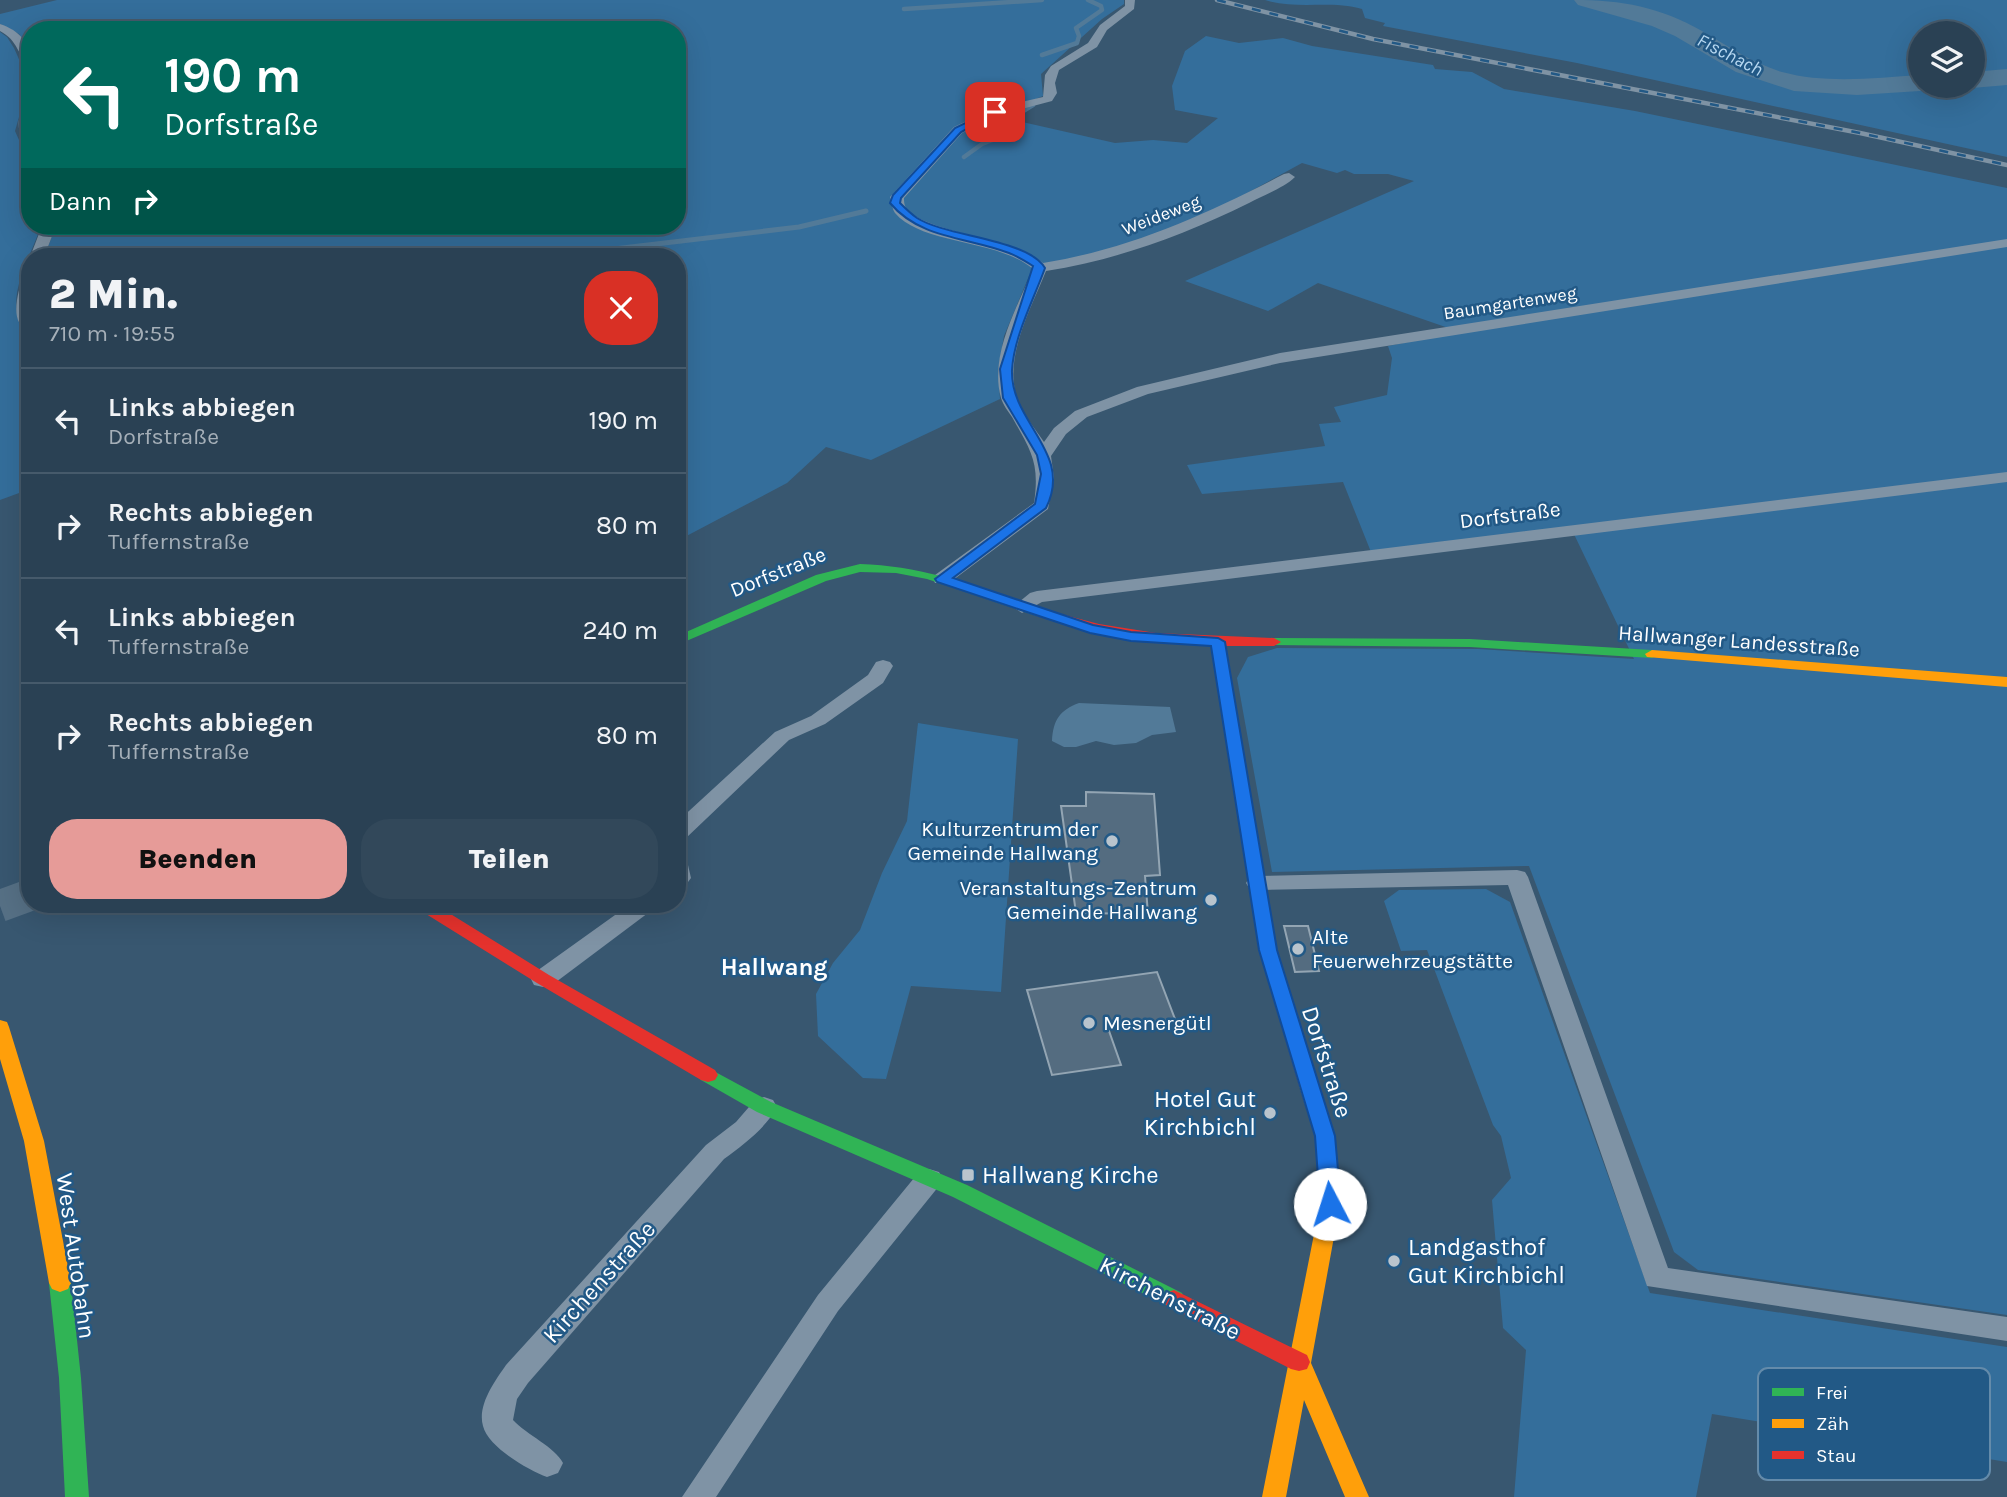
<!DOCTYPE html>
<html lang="de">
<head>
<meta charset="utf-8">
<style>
	:root { --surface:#2a4154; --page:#32485a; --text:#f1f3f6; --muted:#a5afb8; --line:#465a6b; --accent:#e69b98 }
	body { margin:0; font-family:Karla,sans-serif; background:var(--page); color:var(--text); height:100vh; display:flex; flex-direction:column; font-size:26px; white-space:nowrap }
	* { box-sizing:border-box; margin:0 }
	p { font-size:23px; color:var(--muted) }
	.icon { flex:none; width:38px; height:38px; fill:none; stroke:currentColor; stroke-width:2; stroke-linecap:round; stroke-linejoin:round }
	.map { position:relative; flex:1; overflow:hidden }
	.details { position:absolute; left:21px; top:248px; width:665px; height:665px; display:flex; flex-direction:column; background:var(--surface); border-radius:28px; box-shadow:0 7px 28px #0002,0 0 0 2px var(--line) }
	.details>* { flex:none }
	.banner { position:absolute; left:21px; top:21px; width:665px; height:214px; border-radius:28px; box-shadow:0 7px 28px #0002,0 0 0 2px var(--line); background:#00695c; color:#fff; overflow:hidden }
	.buttons { position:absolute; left:1908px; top:21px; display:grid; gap:14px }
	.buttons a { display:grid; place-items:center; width:77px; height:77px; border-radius:50%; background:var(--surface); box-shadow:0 7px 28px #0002,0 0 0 2px var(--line); font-size:35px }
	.pin { position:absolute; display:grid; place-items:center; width:60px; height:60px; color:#fff; margin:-30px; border-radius:14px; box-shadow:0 4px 10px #0006 }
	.me { position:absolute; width:77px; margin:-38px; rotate:355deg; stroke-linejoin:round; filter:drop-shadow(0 0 5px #0008) }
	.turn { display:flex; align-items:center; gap:24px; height:147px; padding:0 28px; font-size:32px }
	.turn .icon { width:91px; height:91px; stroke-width:2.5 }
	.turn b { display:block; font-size:49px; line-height:60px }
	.then { display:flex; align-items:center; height:66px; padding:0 28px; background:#0003; gap:14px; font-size:26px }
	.round { display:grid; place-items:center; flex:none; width:74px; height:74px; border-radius:28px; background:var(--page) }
	.overview { display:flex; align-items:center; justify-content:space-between; height:119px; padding:0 28px }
	h1 { font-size:42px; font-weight:800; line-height:52px }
	.action { display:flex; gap:14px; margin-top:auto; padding:14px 28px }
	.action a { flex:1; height:80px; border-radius:28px; background:var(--accent); color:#111; font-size:28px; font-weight:800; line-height:80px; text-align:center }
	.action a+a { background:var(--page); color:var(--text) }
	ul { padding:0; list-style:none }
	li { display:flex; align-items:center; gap:21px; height:105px; padding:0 28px; border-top:2px solid var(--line) }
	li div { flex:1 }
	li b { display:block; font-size:26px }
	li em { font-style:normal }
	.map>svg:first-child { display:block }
</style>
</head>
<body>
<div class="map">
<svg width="2007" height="1497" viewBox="0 0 2007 1497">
	<rect width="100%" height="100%" fill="#385770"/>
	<path fill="#346e9b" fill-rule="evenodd" d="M 57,0 L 1124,0 L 1124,4 L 1102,19 L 1041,74 L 1043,96 L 1006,112 L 1018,121 L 1115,143 L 1153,140 L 1187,143 L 1218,118 L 1175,110 L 1172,86 L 1185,51 L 1206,36 L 1239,43 L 1283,38 L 1312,46 L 1433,65 L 1435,69 L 1472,72 L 1504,89 L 1635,111 L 2007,188 L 2007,1315 L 1698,1270 L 1674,1252 L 1529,866 L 1272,872 L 1237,678 L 1248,657 L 1277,648 L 1478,649 L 1634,659 L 1571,528 L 1371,552 L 1343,482 L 1202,494 L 1187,465 L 1325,446 L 1319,424 L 1341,422 L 1334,407 L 1387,395 L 1392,358 L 1388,346 L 1460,332 L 1318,283 L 1268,311 L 1185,281 L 1414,181 L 1388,174 L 1354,174 L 1345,170 L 1337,173 L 1302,163 L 1196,221 L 1108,252 L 1047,264 L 1029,276 L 1004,336 L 998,370 L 1000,399 L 871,460 L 826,447 L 787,483 L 677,541 L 677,257 L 44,257 L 56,226 L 677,226 L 677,30 L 30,30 L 30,50 L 19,34 L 0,24 L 0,14 Z
		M 1265,0 L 2007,0 L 2007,157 L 1577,63 L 1383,26 L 1385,23 L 1365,18 L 1362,9 C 1331,0 1296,10 1265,0 ZM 1920,33 L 1972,33 L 1972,86 L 1920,86 Z
		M 0,32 L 7,37 L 14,48 L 29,82 L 15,131 L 30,165 L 30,226 L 41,226 C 26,270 0,300 30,345 L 30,489 L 0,500 Z
		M 918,723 L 1018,739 L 1001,992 L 911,986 L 886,1079 L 863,1078 L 818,1036 L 816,994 L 833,963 L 860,930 L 882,873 L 907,821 Z
		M 1486,889 L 1510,902 L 1650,1293 L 2007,1347 L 2007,1462 L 1712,1414 L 1696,1497 L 1514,1497 L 1526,1350 L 1503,1328 L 1492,1200 L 1511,1178 L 1501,1136 L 1493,1125 L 1427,950 L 1401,951 L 1384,901 L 1399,890 Z"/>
	<path fill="#527a98" d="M 1079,703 L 1170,707 L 1176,732 L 1152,735 L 1136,743 L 1114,745 L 1096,741 L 1076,747 L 1064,747 L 1052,741 C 1053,720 1060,710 1079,703 Z"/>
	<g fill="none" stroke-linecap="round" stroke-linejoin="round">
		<path stroke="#527a98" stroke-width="4.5" d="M 904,9 L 1042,0
			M 1042,55 L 1077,43 L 1079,36 L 1076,28 L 1102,10 L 1101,6 L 1088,0
			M 964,157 L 982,144 L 1003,136 L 1014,127 L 1020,113 L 1033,105"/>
		<path stroke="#527a98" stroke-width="5" d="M 546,257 L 799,227 L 866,211"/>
		<path fill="#527a98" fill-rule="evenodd" d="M 1574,0 C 1622,0 1660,7 1702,31 C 1728,46 1752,63 1782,72 C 1826,84 1875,78 1920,75 L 1920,86 L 1931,86 L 1920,91 L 1857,95 L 1794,91 L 1736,72 L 1675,36 L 1652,26 L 1578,5 Z
			M 2007,69 L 2007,85 L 1972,88 L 1963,86 L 1972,86 L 1972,72 Z"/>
	</g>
	<path fill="#546c80" stroke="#93a5b3" stroke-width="2" d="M 1086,792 L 1154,794 L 1160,875 L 1145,876 L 1148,914 L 1076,913 L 1061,806 L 1086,806 Z
		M 1284,926 L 1308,926 L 1319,971 L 1295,972 Z
		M 1157,972 L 1175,1019 L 1108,1028 L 1121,1065 L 1052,1075 L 1027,990 Z"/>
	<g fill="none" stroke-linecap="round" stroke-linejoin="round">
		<path stroke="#567085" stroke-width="32" stroke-dasharray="32 16" stroke-linecap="butt" d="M 0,906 L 30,895"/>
		<path fill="#7f93a5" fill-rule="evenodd" d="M 1125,0 L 1135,0 L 1134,9 L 1107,30 L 1097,47 L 1059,70 L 1055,83 L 1057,93 L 1052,101 L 999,115 L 962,133 L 904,198 C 904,201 904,205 906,208 C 921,231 1013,239 1043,263 C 1130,249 1207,214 1284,174 L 1289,173 L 1295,177 C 1284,188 1263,195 1249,203 C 1184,235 1117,260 1046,271 C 1031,309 1002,359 1018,401 C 1024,415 1035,429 1044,442 L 1054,428 L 1075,411 L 1137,387 L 1280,353 L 2007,239 L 2007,247 L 1280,363 L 1148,394 L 1087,417 L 1066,434 L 1051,456 L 1054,478 L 1048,509 L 949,583 L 935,583 L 933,579 L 935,575 L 1034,503 C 1040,463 1031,451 1012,417 C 1008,411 1003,405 1001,398 C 989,355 1017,308 1033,269 C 998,239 922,245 895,213 C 892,209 892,202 890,197 L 954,127 L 991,109 L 1043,97 L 1045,75 L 1051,66 L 1088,43 L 1100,25 L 1125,6 Z
			M 0,24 C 20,31 30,42 30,63 C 16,55 19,41 0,31 Z
			M 30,104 L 30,155 L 24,151 C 20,135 12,113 30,104 Z
			M 42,226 L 56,226 L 44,257 L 30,257 Z
			M 30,271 L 30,331 C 7,324 19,291 23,275 Z
			M 2007,472 L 2007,482 L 1042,602 L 1022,613 L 1013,607 L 1030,593 L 1037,591 Z
			M 883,660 L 890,662 L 893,666 L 883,683 L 825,724 L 789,740 L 685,839 L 677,841 L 677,822 L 775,732 L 811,716 L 868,675 L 876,662 Z
			M 677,850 L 685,852 L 691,878 L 685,886 L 677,888 Z
			M 1517,870 L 1525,872 L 1528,877 L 1668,1268 L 2007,1317 L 2007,1341 L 1647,1286 L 1508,885 L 1257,890 L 1249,888 L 1246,883 L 1249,878 L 1257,876 Z
			M 629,905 L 656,905 L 652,910 L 552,985 L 543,987 L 534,985 L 531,979 L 534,973 Z
			M 764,1097 L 773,1100 L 777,1107 C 765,1129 744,1144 724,1159 L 528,1383 L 517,1399 L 513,1420 C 527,1435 555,1447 563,1463 L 558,1473 L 547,1477 C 528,1470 488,1447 483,1426 C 477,1405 495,1381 506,1365 L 706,1145 L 736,1122 L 755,1100 Z
			M 929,1169 L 939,1172 L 943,1179 L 939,1186 L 838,1311 L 716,1497 L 682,1497 L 818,1295 L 919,1172 Z"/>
		<path fill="#30b455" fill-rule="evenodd" d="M 860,564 C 927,566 984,589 1047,610 L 1049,613 L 1042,617 L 1037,616 L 927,579 L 896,573 L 860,572 L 826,581 L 677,645 L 677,636 L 816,575 Z
			M 1274,638 L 1470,639 L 1652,650 L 1659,654 L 1652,658 L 1470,647 L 1269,645 L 1267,642 L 1269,639 Z
			M 708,1068 L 771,1102 L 967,1185 L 1182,1293 L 1185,1299 L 1182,1305 L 1174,1308 L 1166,1305 L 953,1197 L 757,1112 L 701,1080 L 698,1075 L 701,1070 Z
			M 60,1274 L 68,1277 L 71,1283 L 81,1378 L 89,1497 L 65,1497 L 59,1378 L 49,1283 L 52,1277 Z"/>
		<path fill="#ff9f0a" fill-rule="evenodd" d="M 1652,650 L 2007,677 L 2007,687 L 1647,657 L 1645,654 Z
			M 0,1020 L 7,1022 L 9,1027 L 44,1141 L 71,1283 L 68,1289 L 60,1292 L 52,1289 L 49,1283 L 24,1141 L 0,1059 Z
			M 1309,1078 L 1316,1080 L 1319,1085 L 1335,1136 L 1340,1204 L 1311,1363 L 1369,1497 L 1345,1497 L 1304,1400 L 1286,1497 L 1262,1497 L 1320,1204 L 1315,1136 L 1299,1085 L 1302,1080 Z"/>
		<path fill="#e5322d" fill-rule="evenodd" d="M 1042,609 L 1099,624 L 1156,633 L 1274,638 L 1281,642 L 1274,646 L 1226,646 L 1277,950 L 1319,1085 L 1316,1090 L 1309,1092 L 1302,1090 L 1299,1085 L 1259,950 L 1211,646 C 1151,643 1094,634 1037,616 L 1035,613 L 1037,610 Z
			M 415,905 L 436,905 L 549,975 L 715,1070 L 718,1075 L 715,1080 L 708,1082 L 701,1080 L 537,983 L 418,909 Z
			M 1174,1290 L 1307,1355 L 1310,1362 L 1307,1369 L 1299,1371 L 1291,1369 L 1166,1305 L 1163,1299 L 1166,1293 Z"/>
		<g stroke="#7f93a4" stroke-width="4.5">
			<path id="rail" d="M 1217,0 L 1373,39 L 1860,133 L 2007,165"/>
		</g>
		<use href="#rail" stroke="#225986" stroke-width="2.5" stroke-dasharray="9" stroke-linecap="butt"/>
	</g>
	<path fill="#1a73e8" stroke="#114b97" stroke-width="2" d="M 992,110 L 999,112 L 961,132 L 901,198 L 900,203 C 905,208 911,214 917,218 C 947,237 1028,239 1045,268 C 1034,299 1014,336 1012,370 C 1010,423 1074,452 1046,508 L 953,578 L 1093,625 L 1131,632 L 1218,638 L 1225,642 L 1277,950 L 1335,1136 L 1341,1204 L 1338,1210 L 1330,1212 L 1323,1210 L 1320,1204 L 1315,1136 L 1259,950 L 1211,646 L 1131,641 L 1090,633 L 937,582 L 935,579 L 1035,504 L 1041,474 L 1037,455 L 1003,398 L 1000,369 L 1033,266 C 1025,261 1017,256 1009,253 C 968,237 920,239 890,203 L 893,195 L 955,128 Z"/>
	<g fill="#b9c4cd" stroke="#225986" stroke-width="2.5">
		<circle cx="1112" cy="841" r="7"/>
		<circle cx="1211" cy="900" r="7"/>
		<circle cx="1298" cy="949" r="7"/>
		<circle cx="1089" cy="1023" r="7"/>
		<circle cx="1270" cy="1113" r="7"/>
		<rect x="961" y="1168" width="14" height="14" rx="3.5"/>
		<circle cx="1394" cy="1261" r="7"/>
	</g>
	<g text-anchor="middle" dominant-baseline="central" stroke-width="5" stroke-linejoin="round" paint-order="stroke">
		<g font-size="18" fill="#fff" stroke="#225986">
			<text transform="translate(1161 215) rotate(-21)">Weideweg</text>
			<text transform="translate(1510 303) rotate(-9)">Baumgartenweg</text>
		</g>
		<g font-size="19" font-style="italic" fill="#b7d8f1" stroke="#225986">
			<text transform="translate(1730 55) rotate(27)">Fischach</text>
		</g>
		<g font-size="21" fill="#fff" stroke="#225986">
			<text transform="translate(1510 515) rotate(-7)">Dorfstraße</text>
			<text transform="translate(778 572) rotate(-22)">Dorfstraße</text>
			<text transform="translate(1739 641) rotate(4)">Hallwanger Landesstraße</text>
		</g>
		<g font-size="21" fill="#fff" stroke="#225986" text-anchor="end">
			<text x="1098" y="829">Kulturzentrum der<tspan x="1098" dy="24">Gemeinde Hallwang</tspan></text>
			<text x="1197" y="888">Veranstaltungs-Zentrum<tspan x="1197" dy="24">Gemeinde Hallwang</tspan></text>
			<text x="1312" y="937" text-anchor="start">Alte<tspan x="1312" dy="24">Feuerwehrzeugstätte</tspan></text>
			<text x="1103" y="1023" text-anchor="start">Mesnergütl</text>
		</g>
		<g font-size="24" font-weight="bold" fill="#fff" stroke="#225986">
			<text x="774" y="967">Hallwang</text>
		</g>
		<g font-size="24" fill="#fff" stroke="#225986">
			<text transform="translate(1327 1062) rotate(72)">Dorfstraße</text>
			<text transform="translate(76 1256) rotate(82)">West Autobahn</text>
			<text transform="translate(599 1282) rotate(-48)">Kirchenstraße</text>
			<text transform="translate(1170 1298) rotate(27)">Kirchenstraße</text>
		</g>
		<g font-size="24" fill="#fff" stroke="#225986" text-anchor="start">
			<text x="1256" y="1099" text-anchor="end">Hotel Gut<tspan x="1256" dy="28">Kirchbichl</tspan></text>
			<text x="982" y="1175">Hallwang Kirche</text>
			<text x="1408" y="1247">Landgasthof<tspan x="1408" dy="28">Gut Kirchbichl</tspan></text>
		</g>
	</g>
	<rect x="1758" y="1368" width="232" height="112" rx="10" fill="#225986" stroke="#648baa" stroke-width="2"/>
	<rect x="1772" y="1388" width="32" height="8" fill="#30b455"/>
	<rect x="1772" y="1419" width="32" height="9" fill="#ff9f0a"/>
	<rect x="1772" y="1451" width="32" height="8" fill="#e5322d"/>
	<g font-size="19" fill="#fff">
		<text x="1816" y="1399">Frei</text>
		<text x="1816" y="1430">Zäh</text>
		<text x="1816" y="1462">Stau</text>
	</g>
</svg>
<div class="buttons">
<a><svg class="icon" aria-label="layers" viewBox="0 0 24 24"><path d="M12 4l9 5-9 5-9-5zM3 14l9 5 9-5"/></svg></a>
</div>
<div class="pin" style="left:995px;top:112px;background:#d93025"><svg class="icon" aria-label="arrive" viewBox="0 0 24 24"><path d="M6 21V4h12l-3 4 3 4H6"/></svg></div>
<svg class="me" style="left:1330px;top:1204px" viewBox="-20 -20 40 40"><circle r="19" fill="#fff"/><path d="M0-13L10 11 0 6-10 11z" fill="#1a73e8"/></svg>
<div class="banner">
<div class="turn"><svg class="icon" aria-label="left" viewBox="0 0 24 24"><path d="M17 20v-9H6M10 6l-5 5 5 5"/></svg><div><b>190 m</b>Dorfstraße</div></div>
<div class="then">Dann<svg class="icon" aria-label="right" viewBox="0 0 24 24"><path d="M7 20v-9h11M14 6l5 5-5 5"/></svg></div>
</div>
<section class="details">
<div class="overview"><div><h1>2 Min.</h1><p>710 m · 19:55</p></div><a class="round" style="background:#d93025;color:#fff"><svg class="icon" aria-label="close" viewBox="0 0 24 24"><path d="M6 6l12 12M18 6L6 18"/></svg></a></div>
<ul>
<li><svg class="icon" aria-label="left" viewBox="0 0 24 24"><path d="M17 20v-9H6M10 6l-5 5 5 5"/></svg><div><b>Links abbiegen</b><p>Dorfstraße</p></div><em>190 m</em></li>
<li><svg class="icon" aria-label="right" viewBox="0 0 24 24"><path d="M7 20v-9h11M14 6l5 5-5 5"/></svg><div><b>Rechts abbiegen</b><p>Tuffernstraße</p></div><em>80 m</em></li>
<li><svg class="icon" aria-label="left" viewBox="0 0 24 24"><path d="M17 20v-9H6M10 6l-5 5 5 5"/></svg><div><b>Links abbiegen</b><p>Tuffernstraße</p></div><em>240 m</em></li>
<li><svg class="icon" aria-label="right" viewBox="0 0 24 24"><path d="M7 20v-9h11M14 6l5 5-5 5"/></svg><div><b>Rechts abbiegen</b><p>Tuffernstraße</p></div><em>80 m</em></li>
</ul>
<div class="action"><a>Beenden</a><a>Teilen</a></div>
</section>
</div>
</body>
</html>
